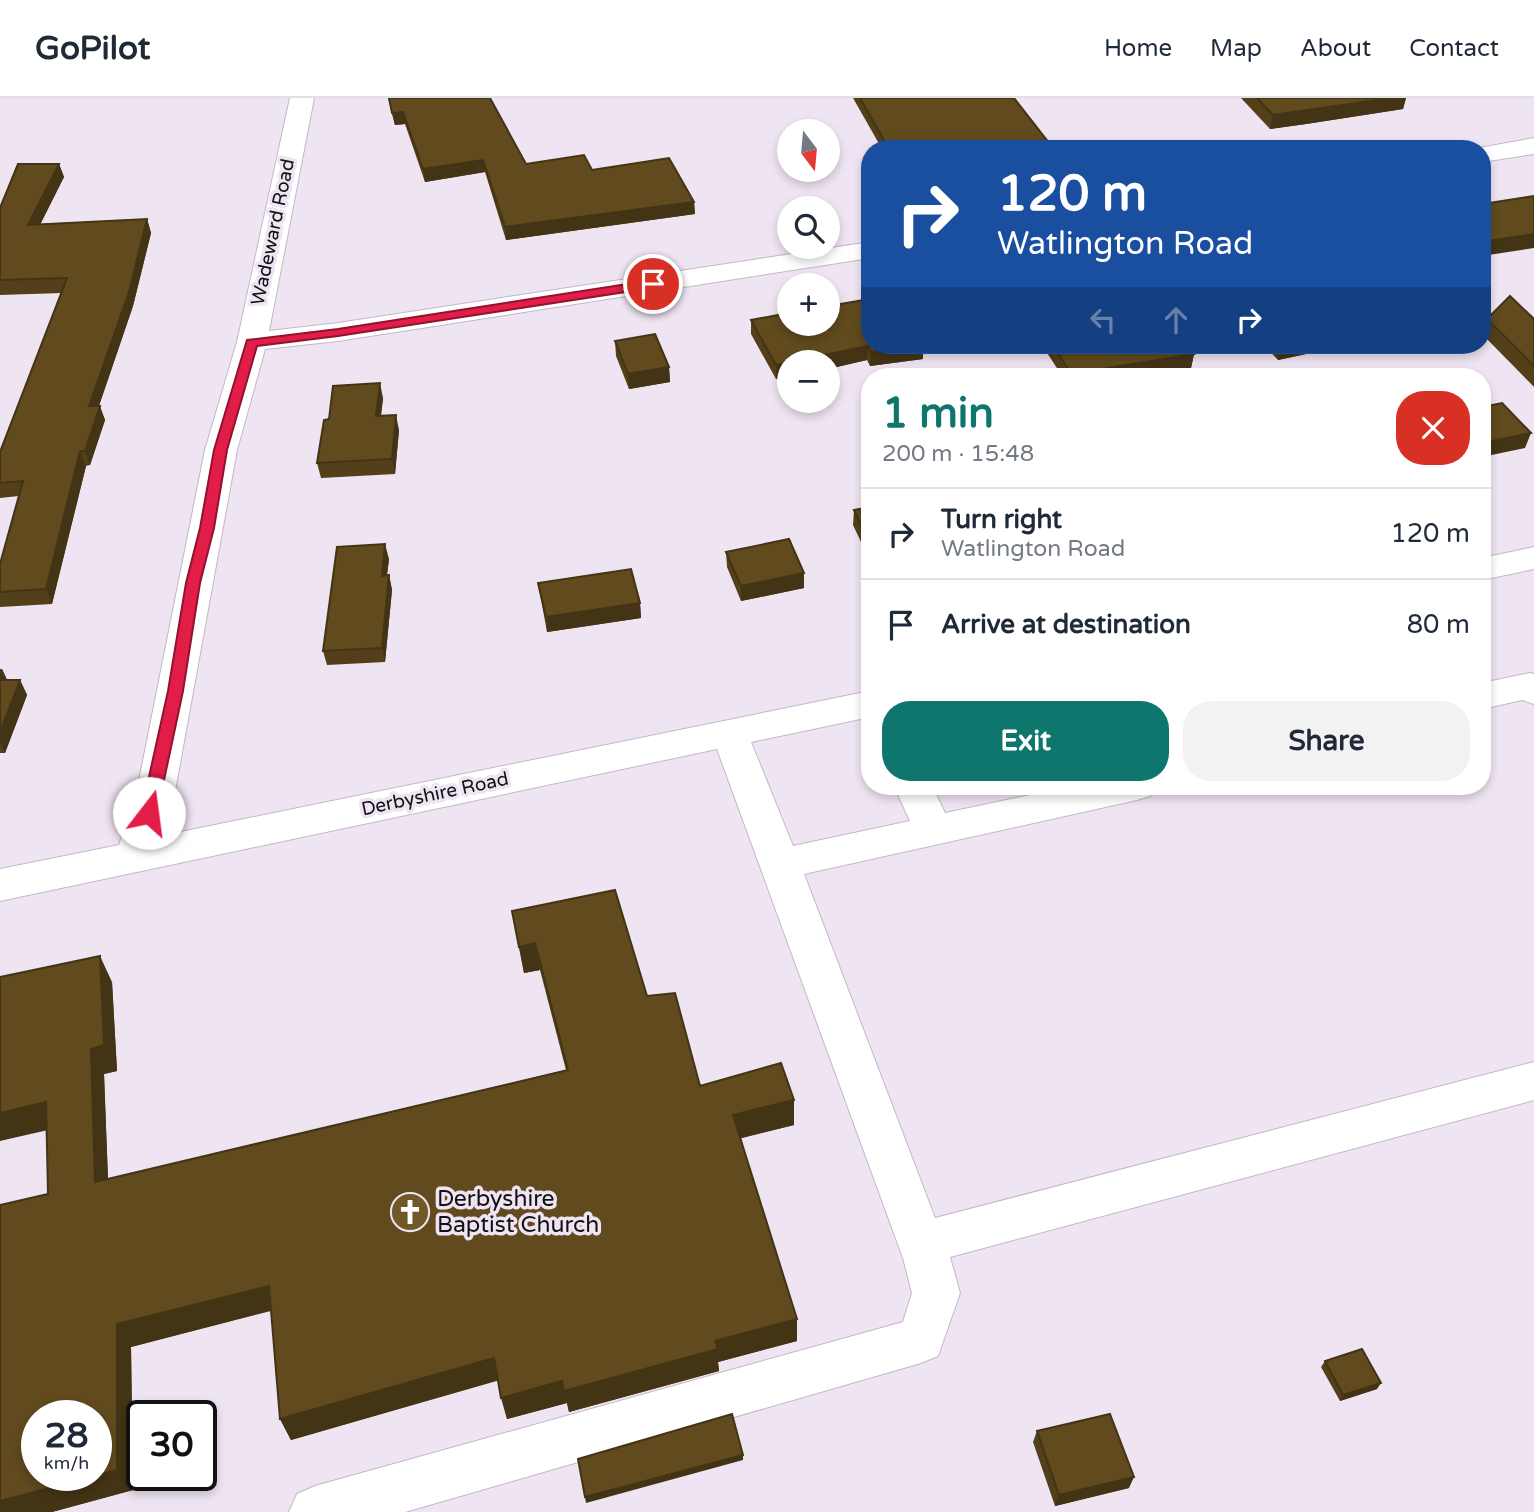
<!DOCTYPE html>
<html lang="en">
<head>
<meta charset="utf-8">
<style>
	:root { --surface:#fff; --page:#f2f2f3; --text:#1f2937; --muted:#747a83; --line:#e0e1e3; --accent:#0f766e }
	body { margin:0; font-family:"Varela Round",sans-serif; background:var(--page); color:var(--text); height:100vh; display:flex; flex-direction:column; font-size:26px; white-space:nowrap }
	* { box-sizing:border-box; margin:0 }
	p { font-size:23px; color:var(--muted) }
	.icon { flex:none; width:38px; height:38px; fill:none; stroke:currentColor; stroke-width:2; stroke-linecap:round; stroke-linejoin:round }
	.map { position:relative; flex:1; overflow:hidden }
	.panel { position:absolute; left:861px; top:270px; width:630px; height:427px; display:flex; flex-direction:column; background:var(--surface); border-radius:28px; box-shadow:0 4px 10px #0003 }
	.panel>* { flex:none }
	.top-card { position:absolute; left:861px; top:42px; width:630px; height:214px; border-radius:28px; box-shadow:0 4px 10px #0003; background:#1a4fa0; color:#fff; overflow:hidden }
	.needle { width:46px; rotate:164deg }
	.fabs { position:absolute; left:777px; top:21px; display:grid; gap:14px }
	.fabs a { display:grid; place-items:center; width:63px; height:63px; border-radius:50%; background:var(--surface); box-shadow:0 4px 10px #0003; font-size:35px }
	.speed { position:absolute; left:21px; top:1302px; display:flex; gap:14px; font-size:35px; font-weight:700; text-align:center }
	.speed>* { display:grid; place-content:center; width:91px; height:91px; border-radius:50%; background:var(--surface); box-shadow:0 4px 10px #0003; line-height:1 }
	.speed small { font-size:18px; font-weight:400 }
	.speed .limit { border:4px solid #111; border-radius:10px; background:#fff; color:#111 }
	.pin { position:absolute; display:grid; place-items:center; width:60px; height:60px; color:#fff; margin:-30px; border:4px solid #fff; border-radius:50%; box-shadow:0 2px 7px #0007 }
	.me { position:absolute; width:77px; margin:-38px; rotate:15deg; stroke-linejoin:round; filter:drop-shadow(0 0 5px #0008) }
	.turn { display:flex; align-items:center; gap:24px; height:147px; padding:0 21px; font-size:32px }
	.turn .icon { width:91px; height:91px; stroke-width:2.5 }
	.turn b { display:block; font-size:49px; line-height:60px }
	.lanes { display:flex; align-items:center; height:66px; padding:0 21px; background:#0003; justify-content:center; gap:35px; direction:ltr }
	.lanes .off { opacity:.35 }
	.round { display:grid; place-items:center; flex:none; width:74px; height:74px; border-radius:28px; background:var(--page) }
	.head { display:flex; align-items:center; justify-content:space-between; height:119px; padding:0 21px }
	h1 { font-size:42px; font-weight:800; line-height:52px; color:var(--accent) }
	.button { display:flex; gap:14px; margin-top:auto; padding:14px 21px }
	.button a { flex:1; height:80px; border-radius:28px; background:var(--accent); color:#fff; font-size:28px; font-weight:800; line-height:80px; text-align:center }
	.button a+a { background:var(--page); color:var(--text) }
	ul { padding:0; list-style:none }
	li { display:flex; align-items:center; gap:21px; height:91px; padding:0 21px; border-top:2px solid var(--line) }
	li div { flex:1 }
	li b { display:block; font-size:26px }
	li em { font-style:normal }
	header { display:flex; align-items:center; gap:42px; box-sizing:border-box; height:98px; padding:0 35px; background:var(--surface); border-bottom:2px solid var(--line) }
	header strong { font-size:33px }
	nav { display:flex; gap:38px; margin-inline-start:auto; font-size:24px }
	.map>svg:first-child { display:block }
</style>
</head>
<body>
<header>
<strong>GoPilot</strong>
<nav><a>Home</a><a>Map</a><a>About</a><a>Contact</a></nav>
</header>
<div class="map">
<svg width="1534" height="1414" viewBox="0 0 1534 1414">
	<rect width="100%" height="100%" fill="#efe5f2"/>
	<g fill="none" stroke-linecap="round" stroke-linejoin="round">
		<g stroke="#c2b8c5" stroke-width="2">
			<path id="minor" d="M 290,0 L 314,0 L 269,233 L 338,225 L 870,144 L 870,160 L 338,243 L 265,251 L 237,352 L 175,693 L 161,738 L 870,593 L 870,619 L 751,644 L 793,748 L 910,723 L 894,688 L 932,688 L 945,715 L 1072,688 L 1156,688 L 1150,698 L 1137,702 L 804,776 L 935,1120 L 1534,964 L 1534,1002 L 950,1159 L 960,1195 L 938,1258 L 921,1265 L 405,1414 L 289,1414 L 297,1396 L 315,1388 L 903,1224 L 912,1195 L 903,1160 L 717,651 L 0,803 L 0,771 L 119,747 L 137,693 L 205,352 L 237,244 Z
				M 1534,40 L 1534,56 L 1482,64 L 1482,51 L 1473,51 Z
				M 1534,449 L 1534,471 L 1482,482 L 1482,460 Z
				M 1530,575 L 1534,576 L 1534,606 L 1522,602 L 1482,611 L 1482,585 Z"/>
		</g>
		<use href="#minor" fill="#fff" fill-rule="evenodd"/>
	</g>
	<path fill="#53401a" d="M 388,0 L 490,0 L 526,66 L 592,72 L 694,104 L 695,116 L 506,142 L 485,74 L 425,84 L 405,26 L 395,27 Z
		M 853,0 L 1014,0 L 1053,50 L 882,51 Z
		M 1241,0 L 1406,0 L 1403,11 L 1306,26 L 1270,31 Z
		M 59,66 L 64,79 L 40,126 L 147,121 L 151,135 L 133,208 L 99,308 L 105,322 L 90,367 L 86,368 L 52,506 L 0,509 L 0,466 L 19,398 L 0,400 L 0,354 L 62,195 L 0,197 L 0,110 Z
		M 1487,221 L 1534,221 L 1534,289 L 1482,236 Z
		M 751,222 L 923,253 L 923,261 L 870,268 L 867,262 L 828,271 L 828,264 L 776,281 L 751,236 Z
		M 615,243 L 669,269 L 670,284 L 629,291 L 616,258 Z
		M 1042,247 L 1188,247 L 1194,256 L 1191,270 L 1142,278 L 1062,278 Z
		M 1264,247 L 1335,247 L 1334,250 L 1278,262 Z
		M 383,300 L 381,318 L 399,332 L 395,376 L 321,380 L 317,365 L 329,321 Z
		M 870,409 L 870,463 L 853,427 L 854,412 Z
		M 726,454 L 804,475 L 804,490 L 741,503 L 727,469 Z
		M 389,461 L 387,477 L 389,477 L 392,492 L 385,564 L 327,567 L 323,553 Z
		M 538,485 L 640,505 L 641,520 L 547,534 Z
		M 0,571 L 2,571 L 7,582 L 20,582 L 27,597 L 5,655 L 0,655 Z
		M 512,813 L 647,898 L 700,988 L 794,1027 L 741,1040 L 797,1243 L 718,1264 L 719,1273 L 569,1314 L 567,1305 L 507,1321 L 498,1282 L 291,1342 L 280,1321 L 271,1213 L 131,1249 L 133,1392 L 52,1414 L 0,1414 L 48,1096 L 112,884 L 117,973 L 104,976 L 108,1081 L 566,972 L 540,872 L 524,875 Z
		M 1325,1263 L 1377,1291 L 1340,1303 L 1321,1269 Z
		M 1037,1333 L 1129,1390 L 1055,1408 L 1033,1344 Z"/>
	<path fill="#433415" d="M 1391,0 L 1406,0 L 1403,11 L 1306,26 L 1270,31 L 1273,17 Z
		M 403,14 L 405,26 L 395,27 L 392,15 Z
		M 483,62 L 485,74 L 425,84 L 423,71 Z
		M 59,66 L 64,79 L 33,141 L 28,127 Z
		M 694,104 L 695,116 L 506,142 L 505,129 Z
		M 147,121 L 151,135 L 133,208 L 94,322 L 89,308 Z
		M 1534,136 L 1534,150 L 1482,158 L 1482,144 Z
		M 920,247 L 961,247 L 923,253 L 923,261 L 870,268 L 871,254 Z
		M 1281,247 L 1335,247 L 1334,250 L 1278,262 Z
		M 868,248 L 867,262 L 828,271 L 828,264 L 789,264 Z
		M 1194,256 L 1191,270 L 1142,278 L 1071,278 L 1071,276 Z
		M 789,264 L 789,279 L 776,281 L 776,267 Z
		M 669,269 L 670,284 L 629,291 L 628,276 Z
		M 380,285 L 383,300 L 379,333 L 376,318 Z
		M 100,308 L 105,322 L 90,367 L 85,353 Z
		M 396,317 L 399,332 L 395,376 L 392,361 Z
		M 1531,335 L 1525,350 L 1482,359 L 1482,345 Z
		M 80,353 L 86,368 L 52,506 L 46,491 Z
		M 385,446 L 389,461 L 385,493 L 382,478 Z
		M 804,475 L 804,490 L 741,503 L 741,488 Z
		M 389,477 L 392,492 L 385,564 L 382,550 Z
		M 640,505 L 641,520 L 547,534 L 546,519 Z
		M 2,571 L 9,586 L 0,587 L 0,576 Z
		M 20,582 L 27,597 L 5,655 L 0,644 L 0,635 Z
		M 535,845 L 540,872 L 524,875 L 519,849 Z
		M 100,858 L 112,884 L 117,973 L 104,976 L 109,1109 L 95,1084 L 91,951 Z
		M 794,1002 L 794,1027 L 734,1042 L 733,1017 Z
		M 46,1004 L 61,1029 L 0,1043 L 0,1015 Z
		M 269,1188 L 280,1210 L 131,1249 L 133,1392 L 52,1414 L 0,1414 L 0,1403 L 117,1226 Z
		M 797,1221 L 797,1243 L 718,1264 L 719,1273 L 569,1314 L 567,1305 L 507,1321 L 501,1300 Z
		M 494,1260 L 500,1282 L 291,1342 L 280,1321 Z
		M 1381,1285 L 1377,1291 L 1340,1303 L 1343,1297 Z
		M 743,1357 L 743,1362 L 586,1405 L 585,1399 Z
		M 1134,1379 L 1129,1390 L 1055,1408 L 1059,1397 Z"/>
	<path fill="#604a1e" stroke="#433415" stroke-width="2" fill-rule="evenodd" d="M 389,0 L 490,0 L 526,66 L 584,57 L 592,72 L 669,60 L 694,104 L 505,129 L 483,62 L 423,71 L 403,14 L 392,15 Z
		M 860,0 L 1014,0 L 1053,50 L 889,51 Z
		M 1257,0 L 1391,0 L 1273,17 Z
		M 18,66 L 59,66 L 28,127 L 147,121 L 129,194 L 89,308 L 100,308 L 85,353 L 80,353 L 46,491 L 0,494 L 0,466 L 23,383 L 0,385 L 0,354 L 67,180 L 0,182 L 0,110 Z
		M 1534,98 L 1534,136 L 1482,144 L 1482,106 Z
		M 1510,198 L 1534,221 L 1534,268 L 1487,221 Z
		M 870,201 L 870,247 L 924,247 L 871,254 L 868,248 L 776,267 L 751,222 L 789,215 L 789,226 L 828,226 L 828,208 Z
		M 655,236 L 669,269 L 628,276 L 615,243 Z
		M 1053,247 L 1188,247 L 1194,256 L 1071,276 Z
		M 380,285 L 376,318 L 396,317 L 392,361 L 317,365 L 324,322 L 329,321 L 333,288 Z
		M 1502,305 L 1531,335 L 1482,345 L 1482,309 Z
		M 870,409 L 870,446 L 854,412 Z
		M 789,441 L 804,475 L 741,488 L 726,454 Z
		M 385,446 L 382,478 L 389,477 L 382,550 L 323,553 L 337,449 Z
		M 631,471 L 640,505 L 546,519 L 538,485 Z
		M 0,582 L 20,582 L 0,635 Z
		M 615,792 L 647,898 L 675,895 L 700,988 L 781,965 L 794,1002 L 733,1017 L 797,1221 L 715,1243 L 718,1251 L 564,1293 L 562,1283 L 501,1300 L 494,1260 L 280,1321 L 269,1188 L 117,1226 L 117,1372 L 0,1403 L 0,1107 L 48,1096 L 46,1004 L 0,1015 L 0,879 L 100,858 L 104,947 L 91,951 L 95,1084 L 568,972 L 535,845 L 519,849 L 512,813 ZM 37,1318 L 96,1318 L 96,1377 L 37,1377 Z
		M 1362,1251 L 1381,1285 L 1343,1297 L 1325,1263 Z
		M 732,1316 L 743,1357 L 585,1399 L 578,1361 Z
		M 1110,1316 L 1134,1379 L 1059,1397 L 1037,1333 Z"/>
	<path fill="#e11d48" stroke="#92132f" stroke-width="2" d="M 653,182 L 659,186 L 658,189 L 338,238 L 257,248 L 227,352 L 214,430 L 200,485 L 183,593 L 157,715 L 149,721 L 143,720 L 141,715 L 168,593 L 186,485 L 200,430 L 214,352 L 247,242 L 338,231 Z"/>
	<defs>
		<g id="church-disc" transform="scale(2.0125)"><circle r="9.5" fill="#705828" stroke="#efe5f2"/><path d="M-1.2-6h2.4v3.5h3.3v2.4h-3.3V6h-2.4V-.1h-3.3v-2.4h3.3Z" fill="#fff"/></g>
	</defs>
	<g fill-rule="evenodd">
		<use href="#church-disc" x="410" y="1114"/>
	</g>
	<g text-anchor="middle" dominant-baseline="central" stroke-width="7" stroke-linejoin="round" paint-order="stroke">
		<g font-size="19" fill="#131014" stroke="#efe5f2">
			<text transform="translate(273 134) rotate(-78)">Wadeward Road</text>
			<text transform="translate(435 696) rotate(-12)">Derbyshire Road</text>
		</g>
		<g font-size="23" fill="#131014" stroke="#efe5f2" text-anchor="start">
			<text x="437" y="1101">Derbyshire<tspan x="437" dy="26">Baptist Church</tspan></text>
		</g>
	</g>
</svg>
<div class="fabs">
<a><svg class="needle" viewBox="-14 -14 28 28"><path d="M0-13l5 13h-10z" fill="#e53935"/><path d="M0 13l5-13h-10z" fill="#747a83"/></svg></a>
<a><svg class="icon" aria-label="search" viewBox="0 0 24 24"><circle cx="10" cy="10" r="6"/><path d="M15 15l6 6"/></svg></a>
<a>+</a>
<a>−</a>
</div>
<div class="speed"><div>28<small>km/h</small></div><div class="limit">30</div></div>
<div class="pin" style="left:653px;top:186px;background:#d93025"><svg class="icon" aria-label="arrive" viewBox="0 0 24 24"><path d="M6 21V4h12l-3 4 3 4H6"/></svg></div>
<svg class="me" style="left:149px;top:715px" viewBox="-20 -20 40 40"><circle r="19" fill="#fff"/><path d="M0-13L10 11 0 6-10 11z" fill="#e11d48"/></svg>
<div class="top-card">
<div class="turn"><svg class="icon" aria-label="right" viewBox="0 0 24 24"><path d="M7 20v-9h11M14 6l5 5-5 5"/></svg><div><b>120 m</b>Watlington Road</div></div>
<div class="lanes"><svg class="icon off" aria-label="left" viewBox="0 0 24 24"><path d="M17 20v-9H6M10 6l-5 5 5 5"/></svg><svg class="icon off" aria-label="ahead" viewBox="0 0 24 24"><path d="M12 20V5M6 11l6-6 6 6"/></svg><svg class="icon" aria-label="right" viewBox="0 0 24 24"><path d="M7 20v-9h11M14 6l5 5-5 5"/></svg></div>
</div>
<section class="panel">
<div class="head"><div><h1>1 min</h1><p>200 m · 15:48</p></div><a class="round" style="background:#d93025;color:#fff"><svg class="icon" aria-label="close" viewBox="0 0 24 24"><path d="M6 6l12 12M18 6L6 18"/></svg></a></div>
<ul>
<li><svg class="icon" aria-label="right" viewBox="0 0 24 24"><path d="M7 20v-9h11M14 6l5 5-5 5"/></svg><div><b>Turn right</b><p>Watlington Road</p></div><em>120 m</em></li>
<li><svg class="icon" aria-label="arrive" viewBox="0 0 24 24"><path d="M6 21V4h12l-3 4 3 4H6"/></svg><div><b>Arrive at destination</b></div><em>80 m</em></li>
</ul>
<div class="button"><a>Exit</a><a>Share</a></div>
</section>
</div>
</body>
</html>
